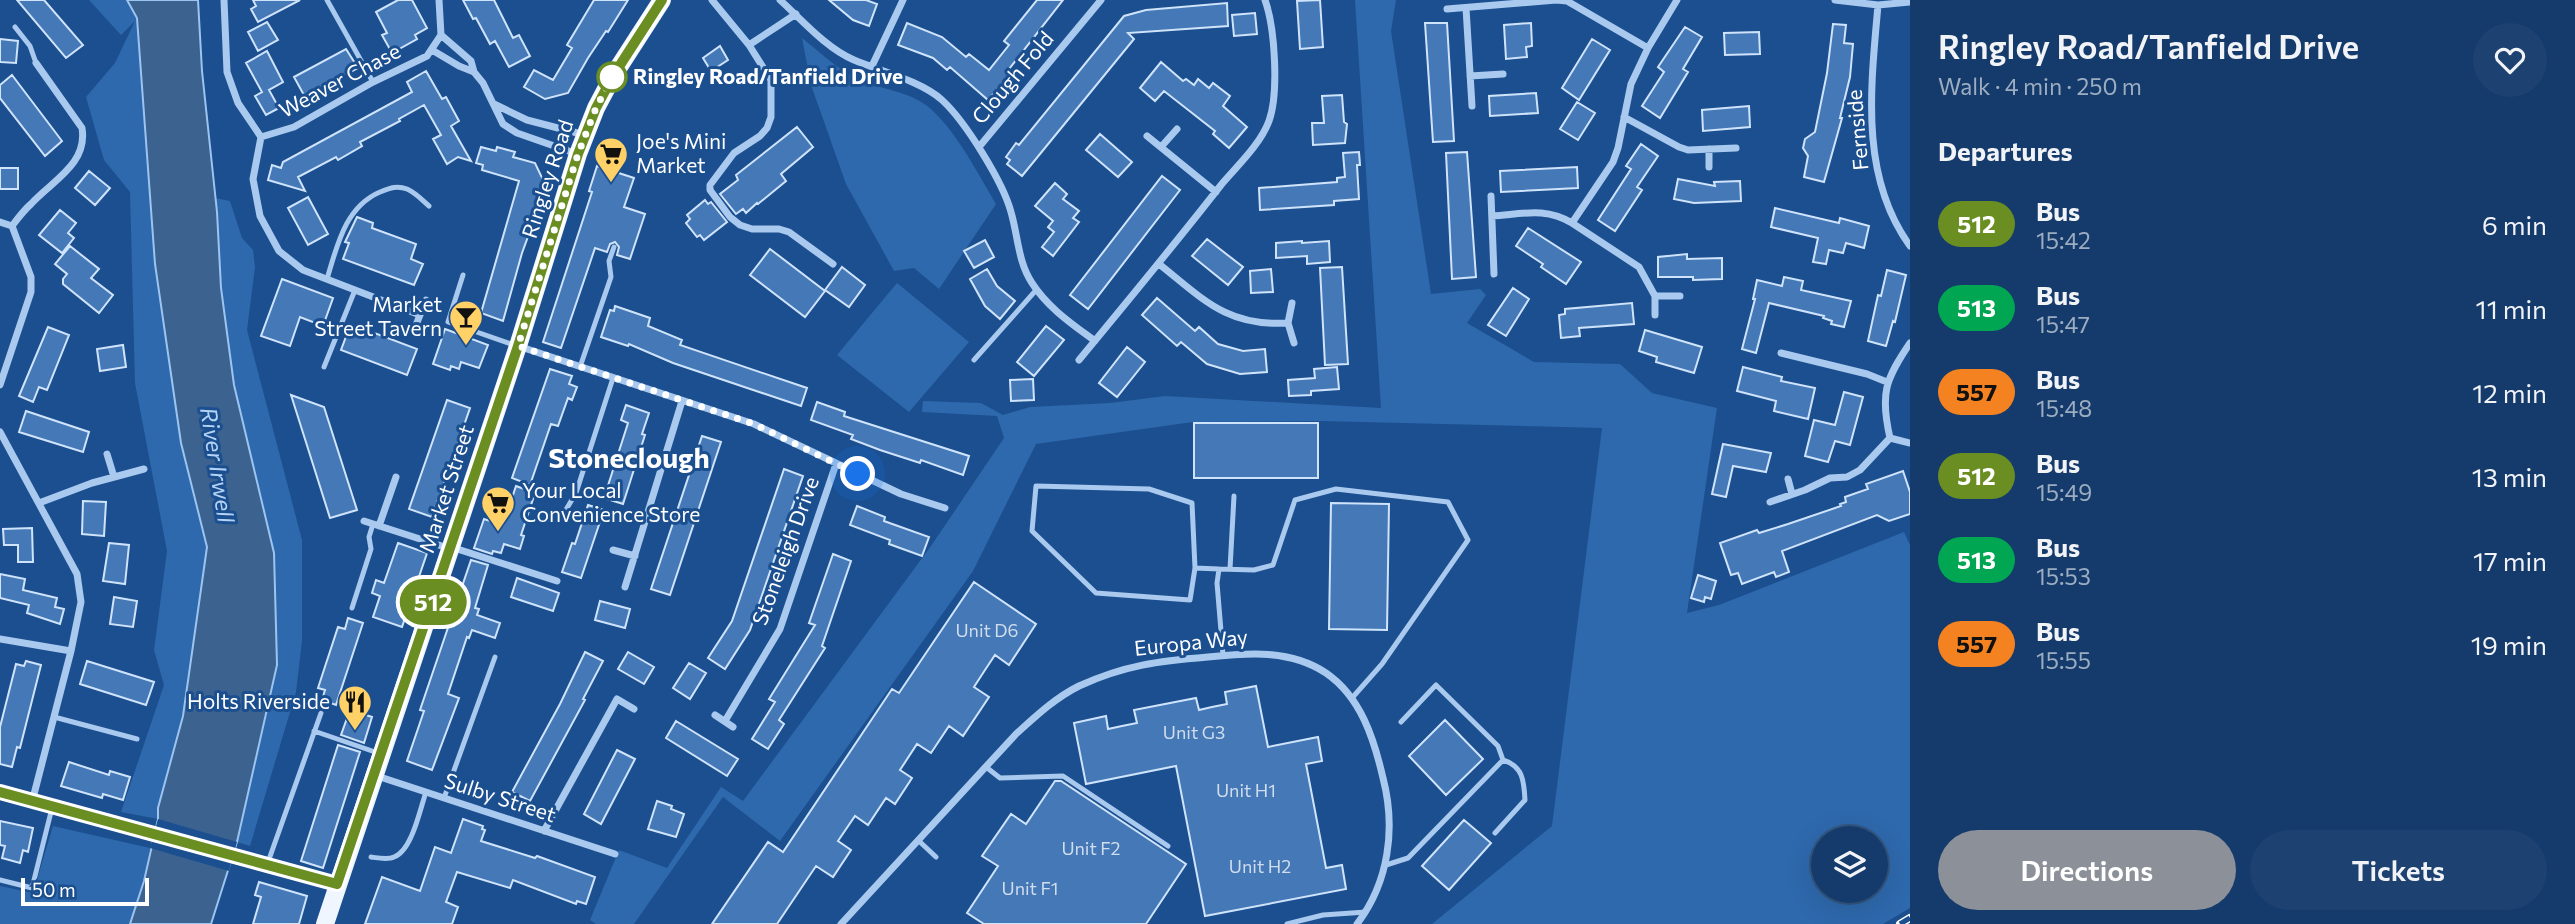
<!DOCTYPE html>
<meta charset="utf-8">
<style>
:root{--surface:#143b6b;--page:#1d4271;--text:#f1f3f6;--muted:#9dadc1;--line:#33557e;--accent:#8c9099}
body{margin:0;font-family:Commissioner,sans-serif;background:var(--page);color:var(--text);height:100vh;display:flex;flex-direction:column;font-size:26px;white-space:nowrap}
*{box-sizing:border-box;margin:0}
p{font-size:23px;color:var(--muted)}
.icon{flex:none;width:38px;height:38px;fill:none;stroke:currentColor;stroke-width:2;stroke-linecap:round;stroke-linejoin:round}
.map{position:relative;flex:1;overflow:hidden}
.side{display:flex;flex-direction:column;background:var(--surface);width:665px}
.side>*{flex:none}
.badge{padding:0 14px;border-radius:23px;font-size:24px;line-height:46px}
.controls{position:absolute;left:1811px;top:826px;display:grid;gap:14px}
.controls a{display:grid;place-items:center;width:77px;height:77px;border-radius:50%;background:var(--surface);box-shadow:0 7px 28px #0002,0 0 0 2px var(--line);font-size:35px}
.scale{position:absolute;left:21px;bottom:18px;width:128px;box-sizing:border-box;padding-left:7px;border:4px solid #fff;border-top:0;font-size:19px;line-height:24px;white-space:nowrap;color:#fff;-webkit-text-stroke:5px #1b4f8f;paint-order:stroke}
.you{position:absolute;width:35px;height:35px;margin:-18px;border:5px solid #fff;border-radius:50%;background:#1a73e8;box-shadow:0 0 0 10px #1a73e833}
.map>.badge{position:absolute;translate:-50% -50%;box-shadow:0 0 0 4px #fff}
h2{padding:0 28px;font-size:26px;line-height:63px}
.round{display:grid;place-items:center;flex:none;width:74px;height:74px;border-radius:37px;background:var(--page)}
.overview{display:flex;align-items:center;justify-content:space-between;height:119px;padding:0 28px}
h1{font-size:33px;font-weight:600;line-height:52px}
.action{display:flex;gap:14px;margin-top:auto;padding:14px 28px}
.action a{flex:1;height:80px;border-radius:42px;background:var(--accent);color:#fff;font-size:28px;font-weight:600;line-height:80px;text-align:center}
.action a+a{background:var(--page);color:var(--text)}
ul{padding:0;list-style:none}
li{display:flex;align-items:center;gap:21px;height:84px;padding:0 28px}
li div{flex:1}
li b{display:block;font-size:26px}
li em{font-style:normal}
li .badge{min-width:77px;font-weight:700;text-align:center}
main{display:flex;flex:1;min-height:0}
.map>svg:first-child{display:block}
.green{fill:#2e69ad;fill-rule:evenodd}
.water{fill:#3c6290;stroke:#9cc4f0;stroke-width:2}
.pier{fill:#1b4f8f}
.building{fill:#4478b7;stroke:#cfe3fa;stroke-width:2}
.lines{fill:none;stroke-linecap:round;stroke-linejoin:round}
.service{stroke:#a9c9ee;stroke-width:5}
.minor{stroke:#a9c9ee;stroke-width:7}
.primary{stroke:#f0f6ff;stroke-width:18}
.rail-casing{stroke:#fff;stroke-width:8}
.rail{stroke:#1b4f8f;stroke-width:5;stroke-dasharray:16;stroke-linecap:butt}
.line-casing{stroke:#fff;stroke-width:16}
.line{stroke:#6b8e23;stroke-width:10}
.walk{stroke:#fff;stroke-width:7;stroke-dasharray:0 12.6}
.stop-dot{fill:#fff;stroke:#6b8e23;stroke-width:3.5}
.labels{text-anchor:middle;stroke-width:6;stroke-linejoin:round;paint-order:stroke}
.number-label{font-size:18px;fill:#d0dded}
.stop-label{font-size:21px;font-weight:bold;fill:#fff;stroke:#1b4f8f;text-anchor:start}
.street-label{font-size:21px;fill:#fff;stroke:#1b4f8f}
.poi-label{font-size:21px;fill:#fff;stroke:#1b4f8f;text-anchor:start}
.water-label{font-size:23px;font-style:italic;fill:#b5d3f5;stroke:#1b4f8f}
.district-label{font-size:28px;font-weight:bold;fill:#fff;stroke:#1b4f8f}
</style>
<main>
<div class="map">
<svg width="1910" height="924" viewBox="0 0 1910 924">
<rect width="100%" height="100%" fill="#1b4f8f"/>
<path class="green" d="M89 0H127L137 18 155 264 181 443 207 547 183 716 158 808V819L121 812 164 685 154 650 167 551 135 383 130 192 104 160 86 97 115 63 135 21 121 35Z
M1355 0H1396L1391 31 1431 294 1480 289 1486 295 1467 323 1534 362 1620 364 1652 393 1717 408 1687 613 1719 605 1904 532 1910 545V908L1883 924H1432L1552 826 1602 428 1321 421 1193 422 1036 444 973 571 780 841 723 797 634 924H596L590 920 619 850 667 868 721 787 743 801 931 546 1004 438 997 416 922 412 923 401 981 403 1003 415 1030 407 1110 403 1165 396 1381 408ZM1824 838H1876V891H1824Z
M802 38C821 53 840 72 863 81 887 91 913 92 932 110 958 134 978 174 996 204L939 289 914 268 894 271 846 184 811 85Z
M215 198 230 201 242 238 253 250 255 267 247 330 302 540V641L296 692 250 846 237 842 277 665 274 553 234 385 221 288Z
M897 283 969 342 909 412 837 355Z
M53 826 150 848 144 881 130 924H0V886L33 893Z"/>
<path class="water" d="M127 0H198L202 71 217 212 221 288 234 385 274 553 277 665 237 842 211 924H130L144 881 158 819V808L183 716 207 547 181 443 155 264 137 18Z"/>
<path class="pier" d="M158 819 237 842 229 871 150 848Z"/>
<path class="building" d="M17 0H44L83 45 66 58Z
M253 0H300L258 22 251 9 256 6Z
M398 0H412L427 28 415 35 417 39 392 53 382 35 387 33 376 12Z
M463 0H494L513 38 519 35 530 56 509 67 495 41 490 44 476 18 473 19Z
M594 0H628L608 32 606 31 588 58 568 93 545 99 524 87 534 70 553 80 572 48 567 45Z
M829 0H866L877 4 869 26 853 20Z
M1037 0H1063L1006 73 1009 76 988 100 950 67 947 70 933 58 898 45 907 23 942 37 966 57 969 54 989 70 1009 45 1004 41Z
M1320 0 1323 47 1300 49 1297 1Z
M1227 3 1228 26 1128 33 1134 39 1022 176 1007 164 1010 160 1006 157 1016 143 1019 145 1124 16 1146 10Z
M1255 13 1257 34 1234 36 1232 15Z
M267 22 278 40 258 51 248 32Z
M1425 23H1447L1454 141 1433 142Z
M1531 23 1532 46 1526 47 1527 57 1506 59 1504 25Z
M1833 24 1846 25 1844 43 1853 44 1850 77 1840 118H1842L1824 182 1804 177 1808 156 1803 148 1805 139 1815 132 1827 73Z
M1685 27 1702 37 1683 69 1688 72 1660 118 1642 106 1664 72 1658 67Z
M1759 32 1760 54 1725 55 1724 33Z
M0 39 18 41 16 63 0 62Z
M1592 39 1610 50 1579 100 1562 88Z
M720 46 728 60 711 71 703 58Z
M346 49 358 68 305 97 294 77Z
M267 51 283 82 269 90 279 108 266 115 255 96 262 92 246 63Z
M1161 62 1183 81 1186 79 1194 85 1198 79 1209 88 1213 83 1230 96 1223 106 1247 127 1229 148 1213 134 1215 131 1164 91 1155 101 1140 88Z
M426 71 442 99 446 97 459 121 451 126 471 161 458 157 447 164 433 139 441 135 424 105 399 119 400 121 360 142 362 146 338 160 336 157 298 177 305 191 268 180 272 165 281 168 283 162 412 92 407 82Z
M12 75 62 141 45 156 0 98V85Z
M1536 93 1538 113 1490 116 1489 96Z
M1342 95 1344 122 1347 124 1345 143 1313 145 1312 123H1324L1322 96Z
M1577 102 1595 113 1578 140 1560 129Z
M1749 106 1750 127 1703 131 1702 110Z
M797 127 813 147 781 174 786 181 758 204 757 203 746 213 743 209 736 214 720 194 738 180 736 175Z
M1100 134 1132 162 1118 177 1086 150Z
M1641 144 1658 156 1637 187 1642 190 1615 231 1598 220 1631 169 1626 166Z
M481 147 496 151 497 147 515 152 513 157 535 163 545 184 532 235 529 234 522 253 503 321 481 313 519 181 482 170 483 165 476 163Z
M1359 152 1360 165H1357L1359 199 1334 201V205L1260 210 1259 188 1337 182V178L1345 177 1343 153Z
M1467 152 1476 277 1452 279 1446 153Z
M597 166 634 178 624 207 645 214 630 259 617 255 619 247 615 242 610 244 607 252 595 248 561 348 543 342 592 192 589 191Z
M1577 167 1578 188 1501 192 1500 171Z
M0 168H18V189H0Z
M89 171 110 188 95 205 75 188Z
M1162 176 1180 190 1088 309 1070 295Z
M1678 179 1715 186 1714 182 1740 181 1741 201 1694 203 1674 199Z
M1055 183 1067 194 1063 199 1079 211 1073 218 1079 222 1053 256 1042 247 1054 232 1048 227 1053 221 1035 206Z
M308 197 328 234 308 245 288 208Z
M705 200 708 204 711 202 727 222 704 240 700 235 697 237 686 223 690 219 687 215Z
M1775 208 1839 223 1840 218 1869 226 1864 248 1846 243 1843 253 1829 250 1826 264 1813 262 1818 238 1771 227Z
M60 210 76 223 68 233 74 238 62 253 39 235Z
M357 217 373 223 372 228 416 244 411 259 423 264 414 285 343 259 349 243 345 242Z
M1528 228 1581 262 1566 284 1541 267 1543 264 1516 246Z
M1207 239 1243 267 1228 285 1192 256Z
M985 240 994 257 974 268 964 251Z
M1302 241V243L1329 241 1330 262 1307 264V256L1276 258V243Z
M70 246 99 269 91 278 113 295 99 313 63 284V279L67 274 55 264Z
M770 249 825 291 805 317 750 275Z
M1687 254V259L1722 258V279L1693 280V277H1658V257Z
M842 267 865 285 849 307 825 290Z
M1342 267 1348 364 1325 365 1320 268Z
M987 269 997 286 1015 301 1000 319 985 306 970 279Z
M1271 269 1273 292 1251 293 1250 271Z
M1887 270 1906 275 1895 322 1893 321 1886 346 1868 341 1878 295 1881 296Z
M1784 277 1803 281 1801 290 1851 301 1844 327 1831 324 1832 321 1823 318 1824 316 1769 303 1756 353 1742 349 1755 299H1753L1757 280 1782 286Z
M282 279 333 298 323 326 300 317 290 346 261 336Z
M1513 288 1529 299 1506 336 1488 325Z
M1157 298 1195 331 1199 327 1218 344 1243 351 1265 349 1267 372 1240 374 1207 364 1181 342 1177 346 1142 315Z
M1632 303 1634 324 1579 328 1580 336 1561 338 1559 315 1565 314V309Z
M615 306 650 318 648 326 682 340 680 345 807 388 801 406 673 363 629 344 628 346 601 337 610 310 614 311Z
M350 326H356L417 349 407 375 341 350Z
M1046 326 1064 340 1034 376 1017 362Z
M48 327 69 335 47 390 39 387 33 402 19 396Z
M445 329 488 345 479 368 461 362 459 369 451 366 450 370 433 364Z
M1645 330 1702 347 1694 373 1656 362 1657 357 1639 351Z
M123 345 126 367 100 371 97 349Z
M1127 347 1145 362 1117 397 1099 383Z
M1337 367 1339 389 1311 391V395L1289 396 1288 380 1315 378 1314 369Z
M1743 367 1782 377 1781 381 1815 388 1808 419 1774 411 1776 401 1737 391Z
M550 369 572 376 569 384 577 387 572 400 568 398 558 426 551 424 530 485 512 478Z
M1033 379 1034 400 1011 401 1010 380Z
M1844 392 1863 397 1850 445 1835 441 1828 462 1805 456 1814 420 1835 425Z
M291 395 324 407 357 510 330 518Z
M447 400 470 408 432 517 409 509Z
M817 402 845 412 844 416 969 456 963 475 921 460 920 463 880 450 851 439 853 435 811 420Z
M626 405 649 413 642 434 645 435 623 504 604 498 628 423 621 420Z
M26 411 89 432 83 452 19 432Z
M1194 423H1318V478H1194Z
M702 436 721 442 670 595 651 589Z
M1723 444 1771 453 1766 472 1733 466 1726 497 1712 494Z
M784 469 803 476 750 630 725 669 708 658 732 621Z
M1903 471 1910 492V514L1889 521 1877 515 1782 551 1789 572 1776 577 1774 572 1742 584 1738 573 1731 575 1720 543 1757 530 1759 533 1788 524 1841 506 1840 504 1846 502 1845 497 1868 489 1866 484Z
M516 486 535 493 521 535 524 536 520 549 504 544 501 553 493 551 492 554 474 548 484 519 503 525Z
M83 501 106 502 104 536 82 534Z
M1331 503 1389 504 1387 630 1329 629Z
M588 505 604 510 581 578 562 572 572 543 575 544Z
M857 506 885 517 884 521 929 537 922 556 889 544 890 540 850 525Z
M32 528 33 562H18V545H4L3 529Z
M109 543 129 545 125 584 103 581Z
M398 543 427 553 402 627 373 617 380 596 372 593 376 580 384 583Z
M833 554 851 561 822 646 825 648 779 720 784 724 768 749 752 739 775 702 769 699 815 625 809 623Z
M471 560 488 565 475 608 479 609 477 615 500 623 495 638 472 630 469 638 467 637 448 694 459 698 432 770 407 761 424 711 420 710Z
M0 574 25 579 23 590 57 598 55 607 64 609 60 624 27 613 29 605 0 598Z
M1698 575 1716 581 1711 599 1705 597 1704 602 1691 598Z
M517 578 559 593 553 611 511 597Z
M974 582 1036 624 1009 665 995 655 985 670 974 687 989 697 963 736 949 726 931 753 917 744 900 770 912 778 895 804 886 798 868 825 855 816 838 841 851 850 833 877 816 866 777 924H712L768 842 783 852 892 689 899 693Z
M114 597 137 601 133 627 110 624Z
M600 601 630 609 625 628 595 620Z
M348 618 363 623 336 705 322 700 325 690 318 688 338 627 345 629Z
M585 652 603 661 583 699 585 700 530 801 512 792 560 704Z
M628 652 654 667 644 684 618 669Z
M26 661 41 665 20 748 17 747 12 767 0 764V727L16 664 24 666Z
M87 661 154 682 146 705 80 684Z
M689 663 706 673 690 699 673 688Z
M1256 686 1268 747 1318 737 1322 761 1306 764 1326 868 1342 865 1346 889 1205 916 1176 766 1086 784 1074 723 1106 716 1108 729 1122 726 1137 723 1134 710 1196 698 1199 710 1212 707 1227 704 1225 692Z
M350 710 372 717 364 743 341 735Z
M1445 720 1483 759 1446 795 1409 756Z
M676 721 738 759 727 776 666 738Z
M338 745 360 752 323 868 301 861Z
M617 750 635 759 601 824 584 814Z
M69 762 109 775 110 771 130 777 123 800 103 794 102 798 61 786Z
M1055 781H1061L1186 864 1146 924H984L967 913 998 866 982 856 1011 814 1026 824Z
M657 801 672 806 671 809 684 814 676 837 648 829Z
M463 819 483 826 482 829 485 830 481 841 535 858 537 856 595 877 586 904 577 901 576 904 513 880 510 888 457 872 446 902 458 907 452 924H365L382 877 420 891 435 847 451 853Z
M1464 820 1491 843 1449 890 1422 866Z
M0 821 33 828 28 852 23 850 20 863 2 858 5 846 0 845Z
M259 882 307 896 299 924H253L261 897 255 895Z"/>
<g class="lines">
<path class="service" d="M327 0 373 82
M15 27 30 46 36 63
M463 275 448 322 514 345
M327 279C337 246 345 207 380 192 390 188 397 185 407 189 416 193 422 200 429 206
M974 360 1037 289
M324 367 355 290
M580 367 611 277 609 261 614 247
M561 518 576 493 613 378
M1195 568 1190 600 1096 593 1032 531 1036 486 1149 489 1192 503 1195 568 1219 569
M1230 569 1234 496
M352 608 371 549 369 537 373 524
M1223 655 1217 583 1219 569 1254 570 1273 565 1295 500 1336 489 1448 502 1468 540 1382 664 1352 698
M54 717 137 739
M1401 722 1436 685 1498 746 1503 760
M314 731 378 753
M986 767 1000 778 1063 776 1168 846
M444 798 495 657
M919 841 936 857
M371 857C378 858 388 860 394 857 412 851 420 809 426 792
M267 865 321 713
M1386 865 1408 858 1503 760C1523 766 1524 781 1525 800L1495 833
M0 880 32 888 52 808
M1287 924 1323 915 1366 912"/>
<path class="minor" d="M224 0 227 72 238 103 261 137 294 127 373 82 427 56 441 35 439 0
M712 0 749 45 771 80V117L767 128 760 136 734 153 710 185V190L730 217 740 225 752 229H779L789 232 833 264
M780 0C802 20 826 48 854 60 880 71 921 81 942 100 965 121 1003 182 1011 212 1018 236 1018 262 1032 283 1048 308 1072 324 1095 341
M1835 0 1878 5 1910 2
M1878 5C1871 86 1859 176 1910 246
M1466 8 1472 106
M1447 9 1556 0 1567 1 1648 48
M441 35 471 61 474 72 483 83 503 124 517 133 577 154
M749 45 796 14
M432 50 459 66 474 72
M872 66 903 0
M1470 76 1503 74
M494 104 527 120 585 135
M1624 117 1679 147 1688 150 1736 148
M1147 136 1216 192
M261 137 253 179 260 216 279 251 303 270 420 315
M979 147 1101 0
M1161 147 1177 129
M1709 149V167
M1491 196 1494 274
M1492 216C1523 214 1545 207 1572 223L1613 162 1618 148 1631 84 1648 48 1677 0
M0 222 12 226
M1572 223 1639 267 1655 296H1680
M1159 264C1203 299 1227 327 1288 323
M1655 296V315
M1292 303 1288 323 1294 343
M414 330 426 300
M518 346 754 424 901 494 945 508
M1781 353 1867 374 1887 382
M1079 360C1127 302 1175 244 1221 185 1237 166 1260 145 1269 121 1279 93 1275 28 1265 0
M0 385 31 292V277L12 226C18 218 24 210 31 204 52 181 88 164 82 128L36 63
M0 432 77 574 81 602 71 651 32 802
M1890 438 1910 443
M107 454 114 477
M1788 479 1792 494
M1770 502 1805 490 1830 478 1847 477 1860 470 1890 438C1880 394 1885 380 1910 343
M39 503 92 483 144 469
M364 521 451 549
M379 526 396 477
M451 547 557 581
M613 550 635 556
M625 587 682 401
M0 639 71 651
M715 715 733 727
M725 721 780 629 836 464
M377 776 615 854
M0 792 337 884
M544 831 617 699 634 709
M841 924 1016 734C1036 716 1055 698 1079 686 1125 665 1159 661 1208 657 1248 653 1290 649 1326 673 1361 697 1374 739 1383 778 1396 828 1389 882 1357 924"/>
<path class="primary" d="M325 924 518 346 578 154 596 108 613 76 662 0"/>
<g class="rail-casing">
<path id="rail" d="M1900 924 1910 918"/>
</g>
<use href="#rail" class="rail"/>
</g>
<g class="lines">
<g class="line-casing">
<path id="line" d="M0 792 337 884 518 346 578 154 596 108 613 76 662 0"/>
</g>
<use href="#line" class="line"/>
<path class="walk" d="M612 77 596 108 578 154 518 346 754 424 858 474"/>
</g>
<defs>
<g id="supermarket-pin" transform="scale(1.75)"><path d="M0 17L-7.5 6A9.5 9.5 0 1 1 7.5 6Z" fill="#ffd166" stroke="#1b4f8f"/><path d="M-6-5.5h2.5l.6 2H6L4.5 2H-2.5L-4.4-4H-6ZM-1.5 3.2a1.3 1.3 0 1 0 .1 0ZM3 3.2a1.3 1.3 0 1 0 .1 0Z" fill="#111"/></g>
<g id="bar-pin" transform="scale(1.75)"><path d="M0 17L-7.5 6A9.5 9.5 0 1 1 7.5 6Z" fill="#ffd166" stroke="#1b4f8f"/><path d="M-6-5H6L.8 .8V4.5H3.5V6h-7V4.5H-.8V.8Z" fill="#111"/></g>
<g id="restaurant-pin" transform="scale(1.75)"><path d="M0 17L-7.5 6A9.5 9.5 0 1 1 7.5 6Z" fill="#ffd166" stroke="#1b4f8f"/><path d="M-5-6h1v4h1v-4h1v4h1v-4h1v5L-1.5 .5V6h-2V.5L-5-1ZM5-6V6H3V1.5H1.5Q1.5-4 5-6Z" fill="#111"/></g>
</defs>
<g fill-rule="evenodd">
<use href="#supermarket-pin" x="611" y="154"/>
<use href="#bar-pin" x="466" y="317"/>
<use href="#supermarket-pin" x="498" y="503"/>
<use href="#restaurant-pin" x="355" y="702"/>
</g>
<circle class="stop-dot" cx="612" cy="77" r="14"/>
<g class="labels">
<g class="number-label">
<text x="987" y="637">Unit D6</text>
<text x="1194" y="739">Unit G3</text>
<text x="1246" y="797">Unit H1</text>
<text x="1091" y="855">Unit F2</text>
<text x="1260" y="873">Unit H2</text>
<text x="1030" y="895">Unit F1</text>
</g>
<g class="stop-label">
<text x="633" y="84">Ringley Road/Tanfield Drive</text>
</g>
<g class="street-label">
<text transform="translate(1013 78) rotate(-50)" y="7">Clough Fold</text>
<text transform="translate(340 81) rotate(-28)" y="7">Weaver Chase</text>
<text transform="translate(1858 130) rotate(-95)" y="7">Fernside</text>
<text transform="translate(548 179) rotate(-72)" y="7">Ringley Road</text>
<text transform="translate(447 489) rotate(-72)" y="7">Market Street</text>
<text transform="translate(786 551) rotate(-70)" y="7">Stoneleigh Drive</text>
<text transform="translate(1191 643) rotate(-6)" y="7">Europa Way</text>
<text transform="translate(500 798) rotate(18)" y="7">Sulby Street</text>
</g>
<g class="poi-label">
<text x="636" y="149">Joe's Mini<tspan x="636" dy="24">Market</tspan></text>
<text x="442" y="312" text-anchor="end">Market<tspan x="442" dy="24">Street Tavern</tspan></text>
<text x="522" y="498">Your Local<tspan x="522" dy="24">Convenience Store</tspan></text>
<text x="330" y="709" text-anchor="end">Holts Riverside</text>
</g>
<g class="water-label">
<text transform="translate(217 465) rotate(81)" y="8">River Irwell</text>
</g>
<g class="district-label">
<text x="629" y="468">Stoneclough</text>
</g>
</g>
</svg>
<div class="controls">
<a><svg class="icon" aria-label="layers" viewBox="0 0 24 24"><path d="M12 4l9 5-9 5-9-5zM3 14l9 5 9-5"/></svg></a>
</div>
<div class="scale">50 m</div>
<div class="you" style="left:858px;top:474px"></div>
<b class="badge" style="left:433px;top:602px;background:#6b8e23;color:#fff">512</b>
</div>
<section class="side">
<div class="overview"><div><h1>Ringley Road/Tanfield Drive</h1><p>Walk · 4 min · 250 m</p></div><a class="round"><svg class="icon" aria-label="heart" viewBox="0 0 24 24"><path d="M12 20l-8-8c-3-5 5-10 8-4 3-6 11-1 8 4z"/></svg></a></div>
<h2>Departures</h2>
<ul>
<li><span class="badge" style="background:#6b8e23;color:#fff">512</span><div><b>Bus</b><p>15:42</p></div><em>6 min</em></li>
<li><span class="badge" style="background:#00a651;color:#fff">513</span><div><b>Bus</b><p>15:47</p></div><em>11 min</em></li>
<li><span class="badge" style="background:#f58220;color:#111">557</span><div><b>Bus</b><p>15:48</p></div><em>12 min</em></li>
<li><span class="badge" style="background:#6b8e23;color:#fff">512</span><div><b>Bus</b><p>15:49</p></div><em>13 min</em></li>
<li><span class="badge" style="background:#00a651;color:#fff">513</span><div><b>Bus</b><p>15:53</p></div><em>17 min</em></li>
<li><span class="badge" style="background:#f58220;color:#111">557</span><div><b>Bus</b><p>15:55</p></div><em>19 min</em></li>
</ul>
<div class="action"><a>Directions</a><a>Tickets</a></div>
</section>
</main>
